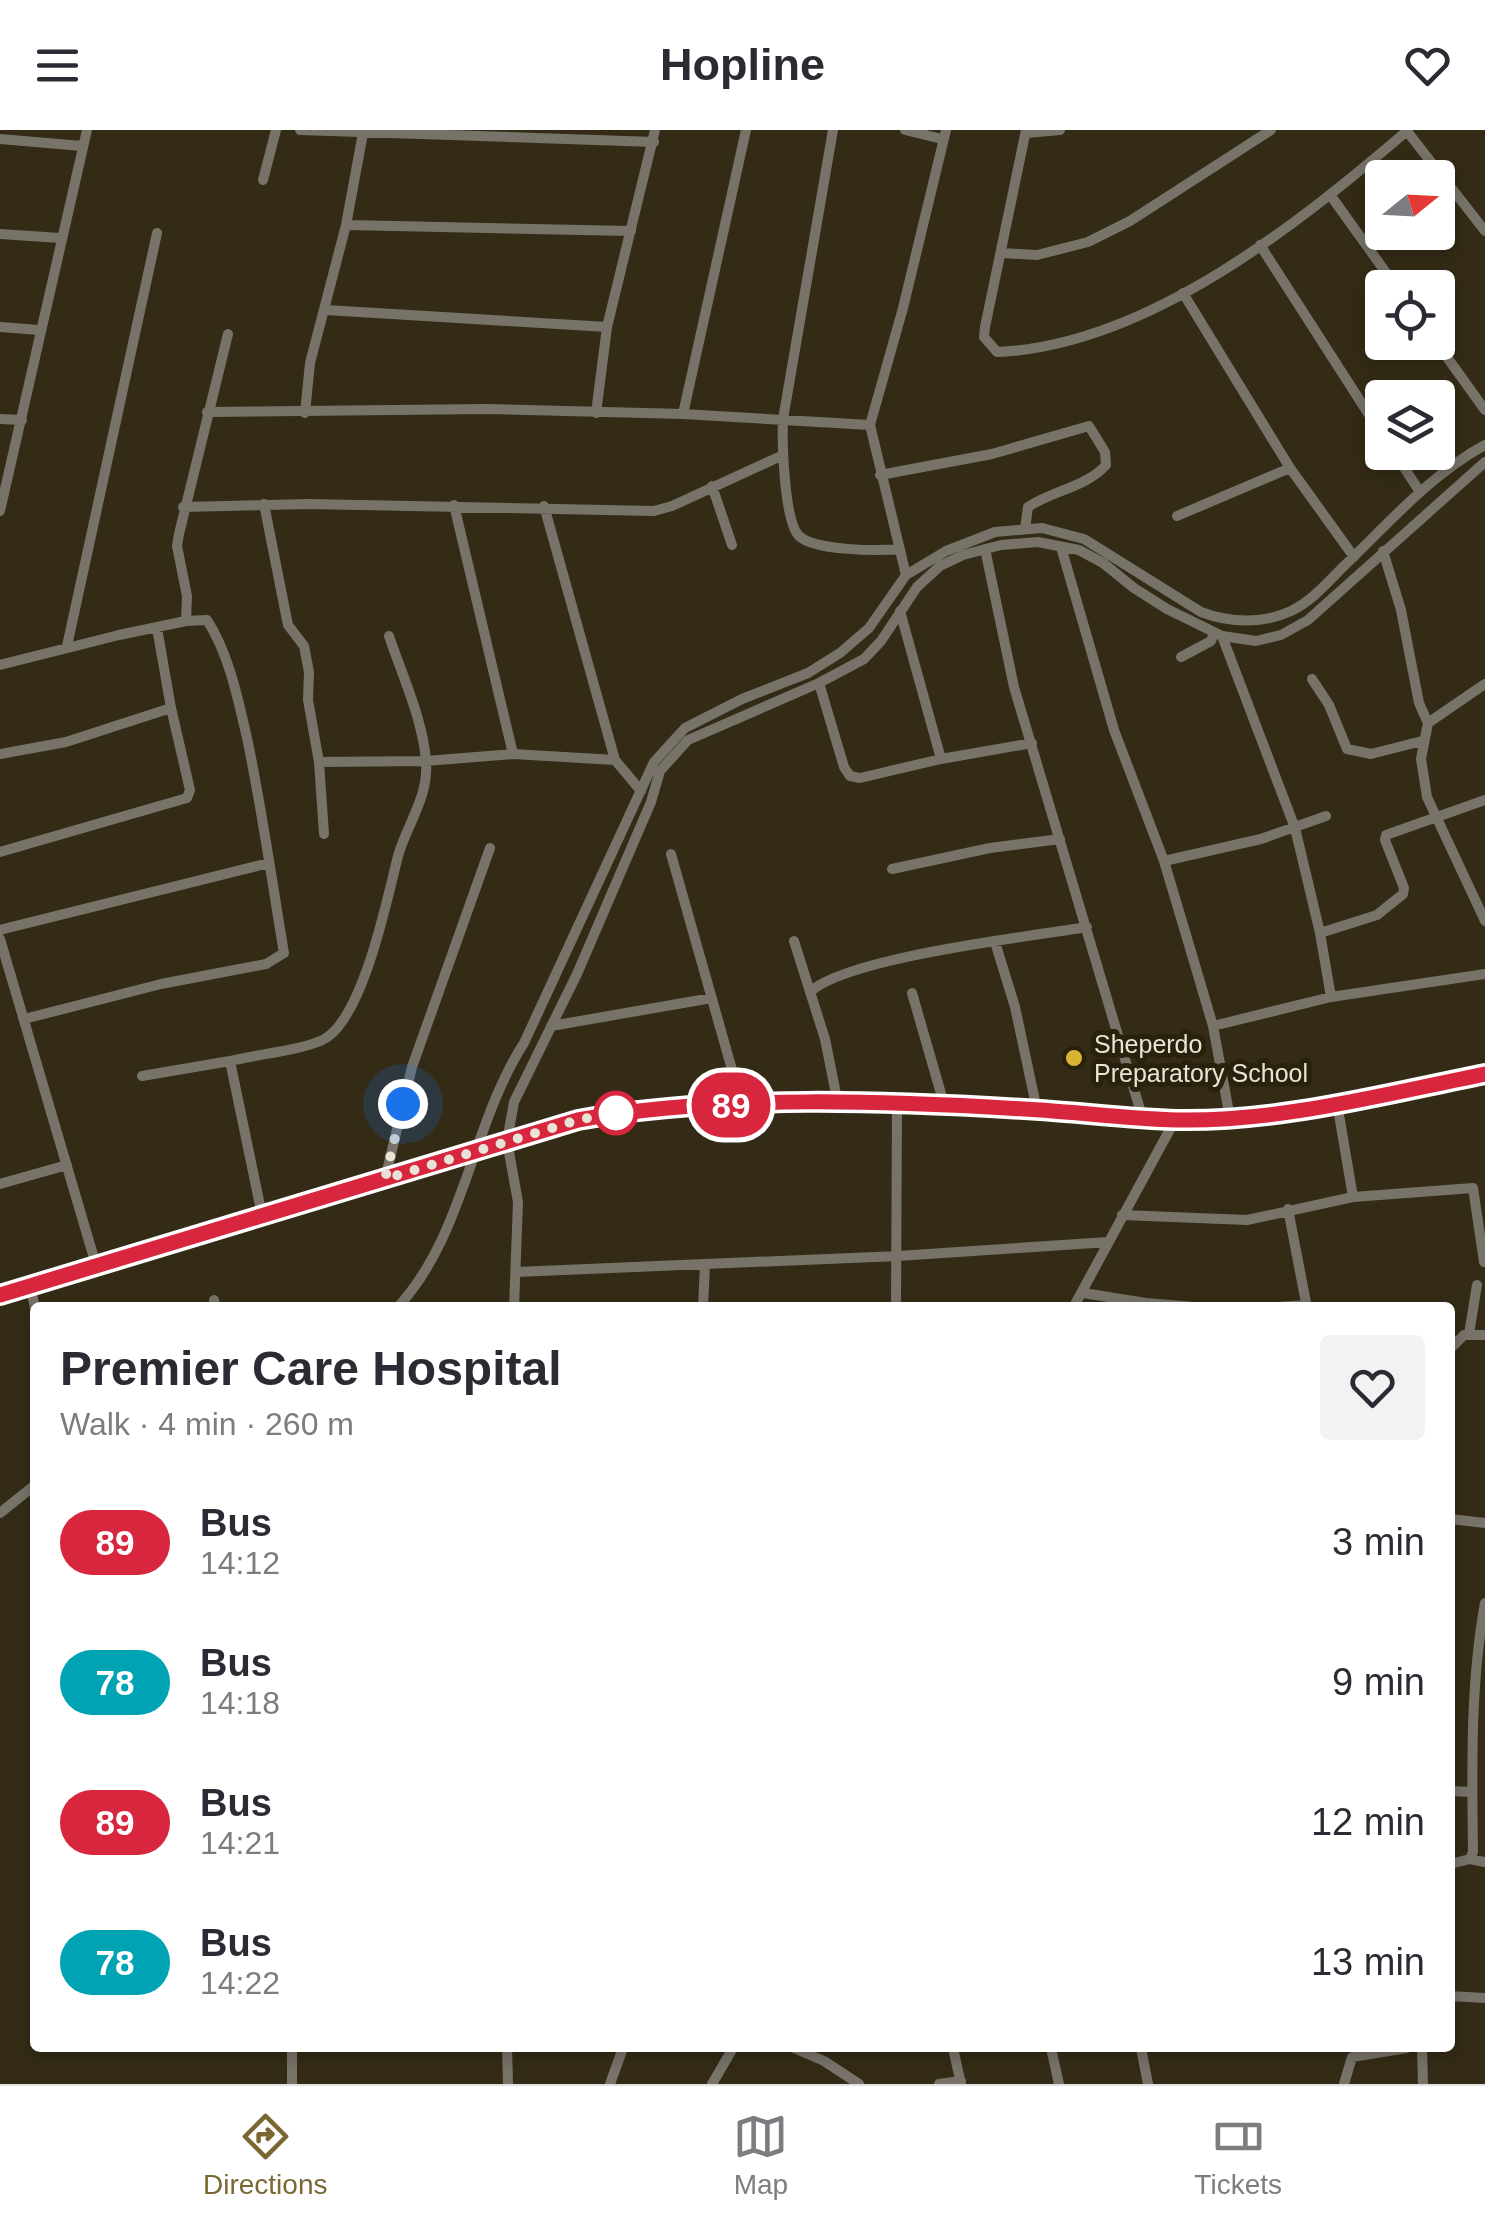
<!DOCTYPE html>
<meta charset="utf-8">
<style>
:root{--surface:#fff;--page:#f2f2f3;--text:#2b2b33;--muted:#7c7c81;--line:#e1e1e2;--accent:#7a6833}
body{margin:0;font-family:Helvetica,sans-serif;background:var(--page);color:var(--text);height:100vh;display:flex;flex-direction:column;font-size:38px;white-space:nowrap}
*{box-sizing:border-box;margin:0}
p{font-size:32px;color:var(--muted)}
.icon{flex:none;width:55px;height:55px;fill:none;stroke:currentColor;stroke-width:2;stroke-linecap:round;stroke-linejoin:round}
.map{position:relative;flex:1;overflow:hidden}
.panel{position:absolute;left:30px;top:1172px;width:1425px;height:750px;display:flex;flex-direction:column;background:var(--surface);border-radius:10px;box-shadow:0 5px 15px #0003}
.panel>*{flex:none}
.badge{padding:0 20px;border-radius:32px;font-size:35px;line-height:65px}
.needle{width:65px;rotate:72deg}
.buttons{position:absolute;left:1365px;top:30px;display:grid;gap:20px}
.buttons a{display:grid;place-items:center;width:90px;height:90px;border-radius:10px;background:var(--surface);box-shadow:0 5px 15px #0003;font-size:50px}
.you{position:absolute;width:50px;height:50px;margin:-25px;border:8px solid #fff;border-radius:50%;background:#1a73e8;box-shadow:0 0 0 15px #1a73e833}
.map>.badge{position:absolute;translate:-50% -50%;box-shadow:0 0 0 5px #fff}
.round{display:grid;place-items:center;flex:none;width:105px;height:105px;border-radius:10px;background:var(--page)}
.head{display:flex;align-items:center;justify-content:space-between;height:170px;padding:0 30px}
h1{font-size:48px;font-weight:800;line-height:75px}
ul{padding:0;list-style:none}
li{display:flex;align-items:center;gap:30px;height:140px;padding:0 30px}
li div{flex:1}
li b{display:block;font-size:38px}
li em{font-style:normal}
li .badge{min-width:110px;font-weight:700;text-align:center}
header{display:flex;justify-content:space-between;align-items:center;height:130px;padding:0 30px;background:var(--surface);font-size:45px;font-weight:800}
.dock{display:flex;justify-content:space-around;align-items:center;height:140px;border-top:2px solid var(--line);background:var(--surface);font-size:28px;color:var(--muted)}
.dock a{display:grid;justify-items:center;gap:5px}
.dock .active{color:var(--accent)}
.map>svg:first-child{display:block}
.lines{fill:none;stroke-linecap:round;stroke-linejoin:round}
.street{stroke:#777369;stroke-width:10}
.secondary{stroke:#a29c8b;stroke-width:14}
.line-casing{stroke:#fff;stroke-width:22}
.line{stroke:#d7263d;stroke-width:15}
.walk{stroke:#e8e3d6;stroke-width:10;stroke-dasharray:0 18}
.poi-dot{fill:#dab333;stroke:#29210b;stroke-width:4}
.stop-dot{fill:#fff;stroke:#d7263d;stroke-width:5}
.labels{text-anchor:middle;stroke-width:10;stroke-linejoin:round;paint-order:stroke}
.poi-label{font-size:25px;fill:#e8e3d6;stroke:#29210b;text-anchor:start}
</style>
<header><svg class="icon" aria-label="menu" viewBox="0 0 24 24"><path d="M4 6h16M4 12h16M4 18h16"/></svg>Hopline<svg class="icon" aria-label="heart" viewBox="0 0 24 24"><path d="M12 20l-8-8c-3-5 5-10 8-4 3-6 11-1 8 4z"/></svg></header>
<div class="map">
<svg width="1485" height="1954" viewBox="0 0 1485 1954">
<rect width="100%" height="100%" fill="#332b15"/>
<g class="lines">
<path class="street" d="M300 0 654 12
M833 0 783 289C782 310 784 391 799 406 815 421 879 421 900 419
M905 0 942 9
M1026 0 985 197 984 207 997 222C1146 216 1297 95 1407 1
M1406 0 1485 101
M1026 3 1060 0
M0 9 82 16
M263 50 276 0
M1331 66 1397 158
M346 95 631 101
M0 104 60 108
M1260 115 1382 305
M1001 123 1037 125 1088 112 1130 91 1271 0
M1183 163 1290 338 1354 427
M326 180 607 197
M0 197 39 200
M1436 212 1485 280
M207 282 486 279 683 284 870 295
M305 283 310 233 346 95 363 3
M596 283 607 197 655 0
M683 284 746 0
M0 289 22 290
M1394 322 1420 362
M880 345 992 324 1089 296 1105 322 1106 335C1085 358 1053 360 1028 377L1025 399
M712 356 732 415
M264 374 288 495 304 516 309 542 308 570 319 632 324 704
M454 375 513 624
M544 376 615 630 641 661
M183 377 310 374 654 381 672 376 781 326
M0 381 87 0
M1177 386 1290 338
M1061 417 1114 600 1164 731 1192 825 1213 896 1230 988
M985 419 1014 557 1142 986
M1383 421 1401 480 1419 573 1428 593 1421 629 1427 667 1485 791
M906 445 870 295 903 178 946 0
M900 481 941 629
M186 491 187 466 177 416 179 404 228 204
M1222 506 1295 698 1320 803 1331 867
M67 516 157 103
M1181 527 1211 511 1214 503
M0 535 119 505 186 491 207 490C229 524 238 569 247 608 262 679 272 752 284 823L266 834 161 854 24 889
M1312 549 1329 575 1347 619 1371 624 1422 611
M819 553 844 637 850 646 860 648 941 629 1032 613
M1428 593 1485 554
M0 624 66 612 171 578
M319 632 426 631 513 624 615 630
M0 722 187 668 190 660 171 578 157 498
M671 724 742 975
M1164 731 1261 709 1326 686
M892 739 990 718 1060 709
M0 800 269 733
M1320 803 1377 785 1403 764 1404 758 1385 710 1386 705 1485 670
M0 809 96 1135
M794 811 825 909 838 974
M995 812 1015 877 1037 980
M811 861C851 827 1027 807 1087 797
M912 863 944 974
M551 896 712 868
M1213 896 1331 867 1485 844
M142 946 230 931
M1337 973 1353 1067
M385 1049 412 937 490 718
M0 1054 67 1035
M1288 1079 1307 1178
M262 1085 230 931C253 925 310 919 326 908 364 884 387 769 398 726 407 694 429 667 426 631 423 590 402 545 389 506
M1122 1085 1247 1090 1353 1067 1473 1058 1484 1132
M516 1142 898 1126 1108 1112
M30 1155 35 1178
M1083 1163 1146 1173 1207 1178
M214 1170 216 1178
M397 1178C465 1105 471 995 524 913L654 632 685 598 742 569 808 543 840 523 869 498 906 445 946 421 995 402 1042 398 1084 409 1201 482C1230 493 1263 494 1291 481 1312 471 1328 452 1344 436 1388 394 1431 344 1485 315
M514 1178 518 1072 507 1011 514 972 577 844 651 672 660 641 688 610 819 553 864 529 881 511 917 457 940 436 963 425 1001 415 1038 412 1079 420 1103 433 1134 458 1167 479 1222 506 1256 511 1281 505 1308 490 1485 332
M703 1178 705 1134
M896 1178 897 974
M1073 1178 1175 990
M1264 1178 1307 1175
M1469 1204 1477 1155
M1450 1219 1464 1205H1485
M0 1383 35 1355
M1450 1389 1485 1393
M1450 1661 1472 1662
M1470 1729 1485 1732
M1450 1734 1470 1729 1473 1722C1472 1639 1470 1555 1485 1473
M1450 1866 1485 1868
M507 1918 508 1954
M794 1918 824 1931 859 1954
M953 1918 961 1954
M1051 1918 1059 1954
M1141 1918 1148 1954
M1422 1918 1423 1954
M292 1954V1918
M610 1954 623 1918
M712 1954 733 1918
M939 1954 961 1951
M1344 1954 1352 1927 1407 1918"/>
<path class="secondary" d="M0 1165 577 990 661 978 838 974H944L1175 990 1230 988 1337 973 1485 944"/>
</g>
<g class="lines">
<g class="line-casing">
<path id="line" d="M0 1165 578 990C722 964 894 971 1040 980 1086 983 1132 989 1177 990 1280 992 1385 964 1485 944"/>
</g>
<use href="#line" class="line"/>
<path class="walk" d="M403 974 385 1049 578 990 619 982 616 983"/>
</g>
<circle class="poi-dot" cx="1074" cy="928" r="10"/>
<circle class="stop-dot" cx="616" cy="983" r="20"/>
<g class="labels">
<g class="poi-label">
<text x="1094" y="923">Sheperdo<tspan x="1094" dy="29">Preparatory School</tspan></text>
</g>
</g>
</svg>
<div class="buttons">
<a><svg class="needle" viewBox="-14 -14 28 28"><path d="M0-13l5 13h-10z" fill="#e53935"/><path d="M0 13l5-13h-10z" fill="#7c7c81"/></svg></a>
<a><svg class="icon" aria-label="locate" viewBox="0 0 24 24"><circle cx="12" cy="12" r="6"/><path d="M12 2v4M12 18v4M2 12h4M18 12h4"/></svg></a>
<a><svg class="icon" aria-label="layers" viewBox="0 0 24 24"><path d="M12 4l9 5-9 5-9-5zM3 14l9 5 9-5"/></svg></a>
</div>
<div class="you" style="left:403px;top:974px"></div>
<b class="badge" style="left:731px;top:975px;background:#d7263d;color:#fff">89</b>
<section class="panel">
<div class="head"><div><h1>Premier Care Hospital</h1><p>Walk · 4 min · 260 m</p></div><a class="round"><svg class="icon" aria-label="heart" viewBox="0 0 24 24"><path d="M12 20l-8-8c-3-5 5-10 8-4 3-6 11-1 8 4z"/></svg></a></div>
<ul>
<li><span class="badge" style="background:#d7263d;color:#fff">89</span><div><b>Bus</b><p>14:12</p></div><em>3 min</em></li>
<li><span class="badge" style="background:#00a3b4;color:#fff">78</span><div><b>Bus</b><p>14:18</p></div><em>9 min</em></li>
<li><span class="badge" style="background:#d7263d;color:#fff">89</span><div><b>Bus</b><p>14:21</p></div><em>12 min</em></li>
<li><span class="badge" style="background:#00a3b4;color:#fff">78</span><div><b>Bus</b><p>14:22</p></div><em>13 min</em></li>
</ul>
</section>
</div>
<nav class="dock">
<a class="active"><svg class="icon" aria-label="directions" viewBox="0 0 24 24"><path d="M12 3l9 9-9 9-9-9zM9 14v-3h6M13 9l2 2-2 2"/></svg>Directions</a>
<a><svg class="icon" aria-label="map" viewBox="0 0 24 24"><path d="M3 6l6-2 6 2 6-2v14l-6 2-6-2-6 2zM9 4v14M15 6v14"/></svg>Map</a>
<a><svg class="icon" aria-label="tickets" viewBox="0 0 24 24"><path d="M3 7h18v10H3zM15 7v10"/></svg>Tickets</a>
</nav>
